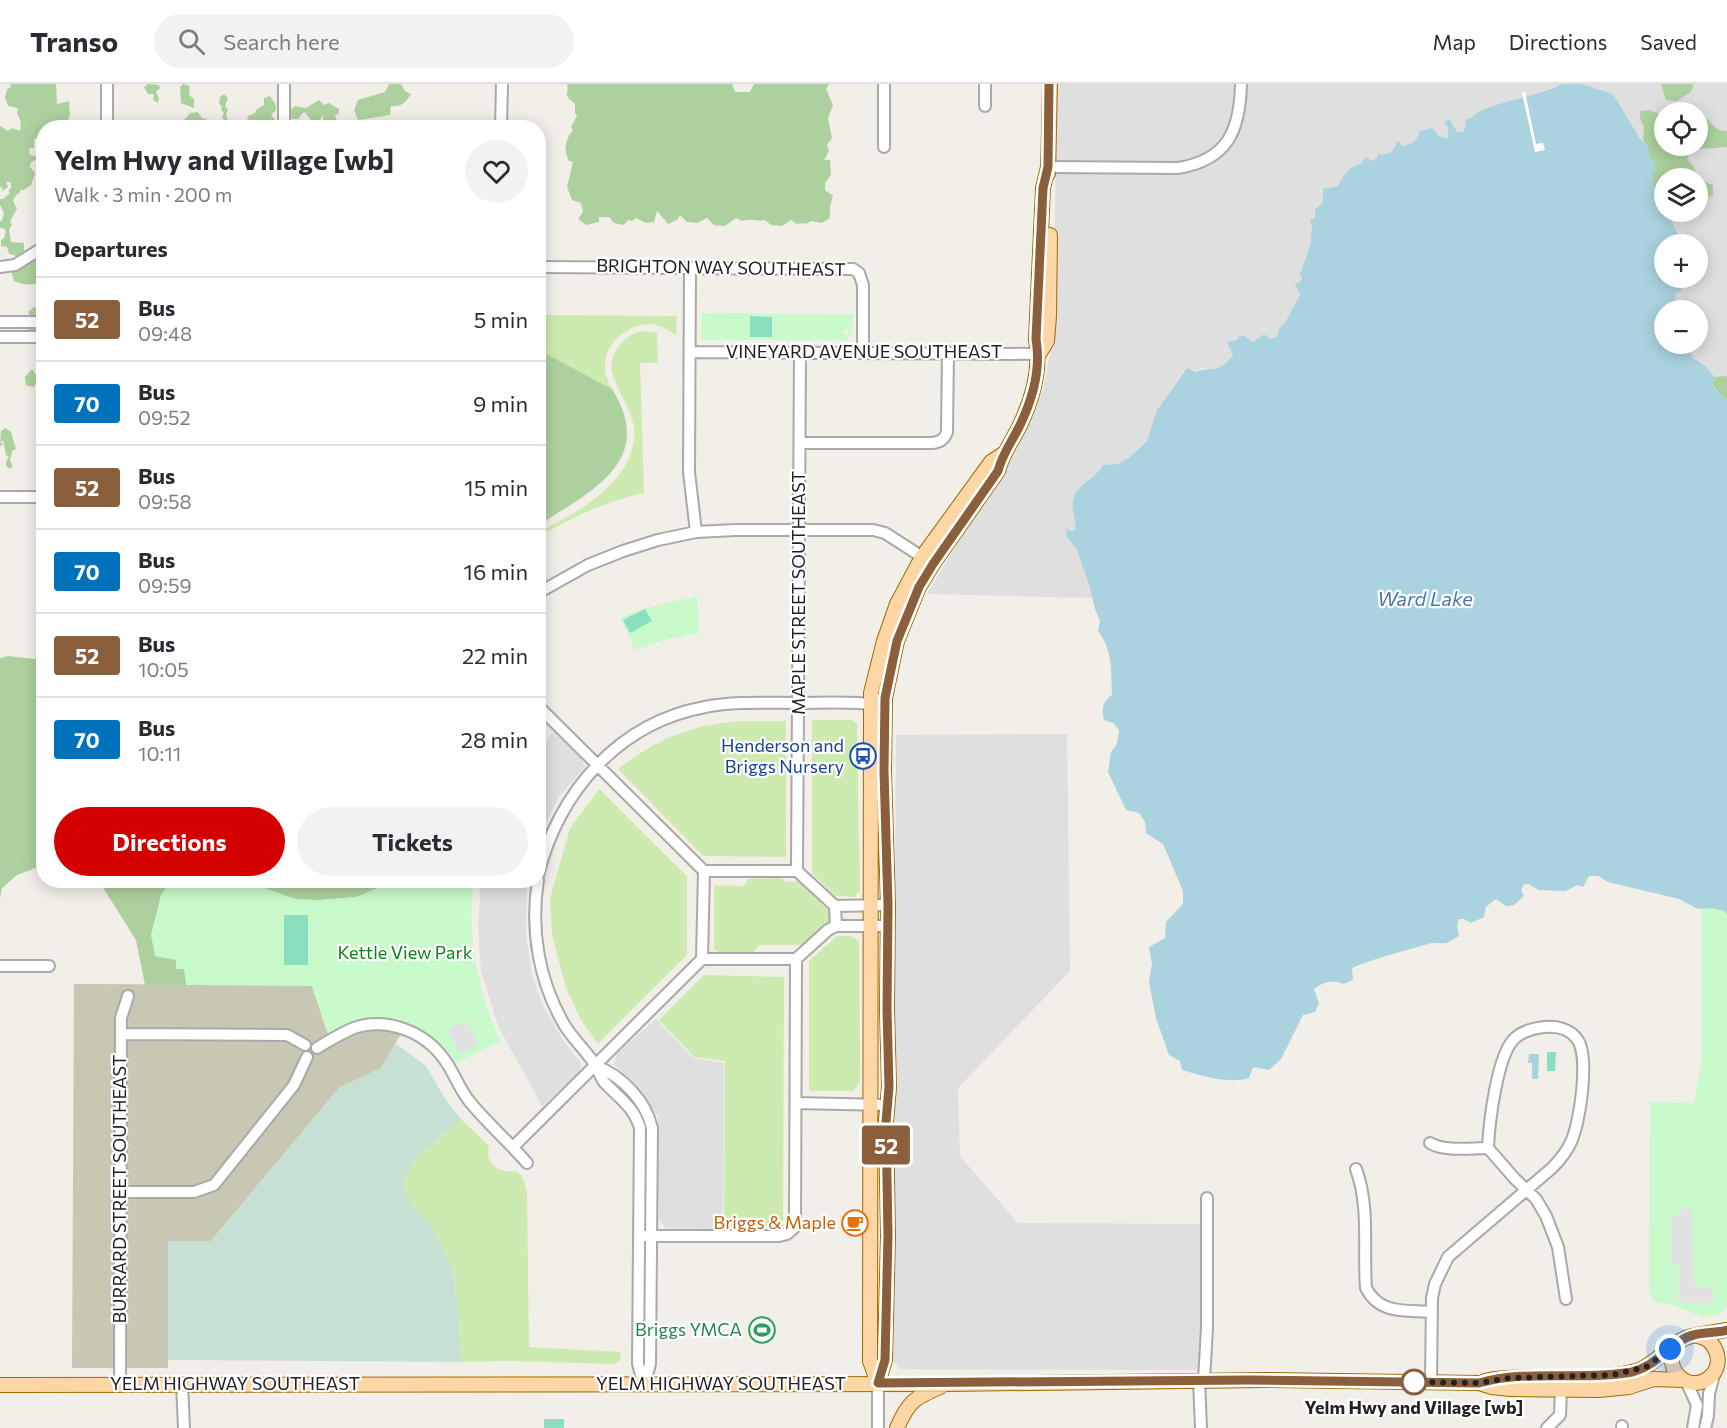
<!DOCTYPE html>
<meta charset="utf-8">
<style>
:root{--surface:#fff;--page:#f2f2f3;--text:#2b2b33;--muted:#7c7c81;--line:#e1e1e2;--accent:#d40000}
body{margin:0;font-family:Commissioner,sans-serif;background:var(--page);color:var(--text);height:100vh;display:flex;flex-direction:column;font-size:22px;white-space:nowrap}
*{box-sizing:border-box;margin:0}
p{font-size:20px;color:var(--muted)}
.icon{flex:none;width:33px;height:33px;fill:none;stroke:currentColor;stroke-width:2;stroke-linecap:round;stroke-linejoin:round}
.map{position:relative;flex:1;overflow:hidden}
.sheet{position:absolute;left:36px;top:36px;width:510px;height:768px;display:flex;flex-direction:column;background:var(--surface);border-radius:24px;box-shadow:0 3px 15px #0003}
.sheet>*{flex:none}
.badge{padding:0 12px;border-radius:4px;font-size:21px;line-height:39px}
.fabs{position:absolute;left:1654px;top:18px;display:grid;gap:12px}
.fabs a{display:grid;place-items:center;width:54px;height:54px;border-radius:50%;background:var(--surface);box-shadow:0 3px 15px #0003;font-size:30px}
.you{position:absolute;width:30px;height:30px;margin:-15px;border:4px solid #fff;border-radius:50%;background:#1a73e8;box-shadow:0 0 0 9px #1a73e833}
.map>.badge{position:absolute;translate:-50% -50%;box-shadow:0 0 0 3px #fff}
h2{padding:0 18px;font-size:22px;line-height:54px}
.round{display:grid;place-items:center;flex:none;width:63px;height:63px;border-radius:32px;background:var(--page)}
.overview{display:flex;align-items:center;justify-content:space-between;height:102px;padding:0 18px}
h1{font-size:28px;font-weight:700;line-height:45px}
.cta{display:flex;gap:12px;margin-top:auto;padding:12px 18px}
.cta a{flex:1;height:69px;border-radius:36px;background:var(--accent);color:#fff;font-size:24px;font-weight:700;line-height:69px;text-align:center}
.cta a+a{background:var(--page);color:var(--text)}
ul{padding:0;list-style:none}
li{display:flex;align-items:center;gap:18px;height:84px;padding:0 18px;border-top:2px solid var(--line)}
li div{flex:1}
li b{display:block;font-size:22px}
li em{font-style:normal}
li .badge{min-width:66px;font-weight:700;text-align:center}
header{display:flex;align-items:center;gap:36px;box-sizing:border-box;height:84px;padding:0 30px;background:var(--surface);border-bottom:2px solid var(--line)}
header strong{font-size:28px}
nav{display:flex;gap:33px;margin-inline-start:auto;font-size:21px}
.search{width:420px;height:54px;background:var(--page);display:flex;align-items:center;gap:15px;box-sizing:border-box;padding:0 21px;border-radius:33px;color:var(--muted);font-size:22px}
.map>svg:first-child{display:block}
.residential{fill:#e0dfdf;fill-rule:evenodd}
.construction{fill:#c7c7b4}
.grass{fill:#cdebb0}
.forest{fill:#add19e}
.wetland{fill:#c6e0d4}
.park{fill:#c8facc}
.pitch{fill:#88e0be}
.parking{fill:#e2e2e2}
.water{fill:#aad3df}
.pier{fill:#fff}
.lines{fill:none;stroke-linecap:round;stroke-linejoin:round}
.minor-casing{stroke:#a9a9a9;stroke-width:14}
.major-casing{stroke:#a06b00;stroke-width:16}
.minor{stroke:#fff;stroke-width:10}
.major{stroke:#fcd6a4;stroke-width:14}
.line-casing{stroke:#fff;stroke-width:14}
.line{stroke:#8b5e3c;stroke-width:9}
.walk{stroke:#222;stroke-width:6;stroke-dasharray:0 10.8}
.stop-dot{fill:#fff;stroke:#8b5e3c;stroke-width:3}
.labels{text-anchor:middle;stroke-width:4.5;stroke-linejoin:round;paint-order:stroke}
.street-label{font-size:18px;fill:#222;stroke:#fff}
.transit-label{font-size:18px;fill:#164399;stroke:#fff;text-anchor:end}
.park-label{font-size:18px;fill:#0c8416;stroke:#fff}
.food-label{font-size:18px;fill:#c56008;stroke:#fff;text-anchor:end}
.leisure-label{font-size:18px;fill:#27864d;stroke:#fff;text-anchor:end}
.stop-label{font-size:18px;font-weight:bold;fill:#222;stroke:#fff}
.water-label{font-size:20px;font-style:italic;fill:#4a7aab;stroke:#fff}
</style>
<header>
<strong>Transo</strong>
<div class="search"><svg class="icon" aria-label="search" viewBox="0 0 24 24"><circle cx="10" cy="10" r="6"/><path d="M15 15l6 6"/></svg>Search here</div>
<nav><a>Map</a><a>Directions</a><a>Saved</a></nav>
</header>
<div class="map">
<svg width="1727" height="1344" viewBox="0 0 1727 1344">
<rect width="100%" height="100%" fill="#f2efe9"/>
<path class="residential" d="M1057 0H1562L1476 33 1466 42 1463 48H1457L1452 41 1445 38 1448 44 1449 55 1439 52 1418 54 1412 60 1395 64 1392 68 1381 71 1373 77 1362 79 1343 91 1338 102 1333 104 1322 121 1317 123 1315 135H1311L1312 152 1300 190 1302 195 1299 199 1300 211 1277 252 1271 255 1264 250 1253 258 1245 252 1226 281 1218 285 1202 284 1194 288 1186 284 1157 326 1147 357 1130 373 1118 380 1103 381 1099 389 1090 394 1087 399 1078 405 1073 428 1076 439 1075 447H1070L1067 445V453L1077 466 1093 514 927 510 1031 337 1044 302 1053 253Z
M1581 0H1727V316L1712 300 1715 293 1705 282 1693 274 1690 269 1693 264 1691 260H1698V226H1675L1673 222 1675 210 1681 207 1682 194H1698V160H1682L1668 128H1698V94H1665V126L1643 56ZM1665 28H1698V62H1665Z
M553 648 582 674 585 683 559 713 539 752V665Z
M1067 650 1070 887 958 1004 960 1072 1018 1139 1201 1140V1286L901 1285 892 1277 896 651Z
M481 797H527L526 850 532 891 544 924 565 959 581 979 580 988 542 1022 498 942 481 887 478 842Z
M656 935 693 974 724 979 723 1145 666 1144 659 1135 658 1032 636 1004 614 980 617 969Z"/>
<path class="construction" d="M74 900 312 901 332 961 357 950 372 947H391L401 950 381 984 339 1004 211 1157H169L168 1284H72Z"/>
<path class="grass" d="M538 231 677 232 676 251C668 246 659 241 650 240 628 240 604 260 605 282 605 291 608 297 612 305L539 266Z
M642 247 657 249 658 279H640L644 409C606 417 572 434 539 452V448C573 431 621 405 632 365 641 336 622 317 613 292 606 272 623 251 642 247Z
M812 636H852L857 640 860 807 854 813 835 812 812 789Z
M741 637H786V773L703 772 618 685C658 654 691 641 741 637Z
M599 705 687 792V871L598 960 581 936 566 904 552 851 550 814 570 744Z
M782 794 785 798 799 797 829 827 830 837 803 861H759L752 870 718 868 714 865V801L744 802 748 795Z
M837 852H851L859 857 860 998 853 1007H811L809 1005V877Z
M704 891 784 893 783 1142H724L725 977 694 973 659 936Z
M461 1035 489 1062C484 1081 500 1089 516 1087 524 1093 525 1100 527 1109L529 1263 621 1268 620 1276 615 1280 507 1277 462 1278 453 1185 432 1143 408 1115 403 1097 417 1073Z"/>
<path class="forest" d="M10 0H56L57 20 69 17 70 31 66 43 44 44 43 54 34 55V64H29L30 71 35 72 37 75 31 78 30 83 35 89 31 101 24 106H20V109L16 111 13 117 17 125 10 137 12 141 9 145 11 158 24 159V167L17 172 9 170 7 163 1 162V156L4 154 6 147 3 144H0V137H2L4 129 0 121V115H3L10 109 8 106 11 104V98H6L8 103 1 108 3 105 0 102V42L8 47 12 44 20 47 21 37 17 30 18 24 8 22 5 13 7 5 11 3Z
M148 0 159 1 160 4 156 8 159 14 158 19 153 16 154 10H148L144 3Z
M183 0 190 2 189 11 194 15V24L181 19 180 3Z
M389 0H401L405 7 411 10C406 18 402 23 391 22L390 31 358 36 354 26 358 16 385 8Z
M567 0H732L735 8H750L754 0H829L826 5 833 21 828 34 832 54 827 61 829 67 824 76H830L831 91 825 99V106L833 112 830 122V134L822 139 811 137 806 140 802 139 797 140 791 136 782 142 771 141 765 136C758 138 750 134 742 137L736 134 725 142 714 141 707 134 697 139 687 138 680 131 677 136 668 140 657 127 654 138 646 139 636 134 632 137 628 136 624 141 614 139 609 133H599V138L586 141 578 135 583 128 581 119 572 116 567 103 573 78 569 77C563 65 565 57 573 46L571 43 577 32 575 29V20C561 9 570 11 567 0Z
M1661 0H1693L1692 7 1677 17 1666 16Z
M224 10 228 14 225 22 228 25 226 31 228 35 225 38 222 33 224 29 221 26 222 23 219 19 220 13Z
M270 12 276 21V26L271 31 276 37 274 43H249L247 38 248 32 255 29 257 25 264 21V14Z
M319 16 324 21 329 19 339 25V30L335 31 337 37 329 40 323 38V31L320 36H311L304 28 298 35H292L288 28 295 22 306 24Z
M1649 26 1659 30 1665 36V62H1692L1687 75 1694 83 1698 94H1665V126L1660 125C1656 118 1658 111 1653 104L1648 63 1643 56 1644 44 1640 34V27Z
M198 28 202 34 208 36 212 40H218L220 43H200L199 41 185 43 184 36 190 29Z
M1708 35C1713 41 1718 48 1727 47V63L1700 65 1701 42Z
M1698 95 1713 101V111L1703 117 1700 130 1693 133 1685 128H1698Z
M27 171 39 175 41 183H43V198C32 201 25 202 14 197L11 187 17 175Z
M34 223 43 226V249L28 251 27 243 33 239 28 228Z
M539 266 612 305C657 377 591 407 539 441Z
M32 285 38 294 34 303 26 301 25 293Z
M1727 292V316L1720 311 1712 300 1715 293Z
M5 344 11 348 16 365 12 367 10 377 13 382 10 385 6 382V377L9 373 6 371 3 356 1 358 3 361 0 362 1 347Z
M8 572 43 576 44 781 17 791 2 804 0 815V574Z
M91 797H396L356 813 320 816 283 901H145L136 856 102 802Z"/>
<path class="wetland" d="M395 959 426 982 447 1018 461 1035 417 1073 403 1097 408 1115 432 1143 453 1185 462 1278 168 1276V1157H211L339 1004 381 984Z"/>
<path class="park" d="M701 229 853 230 852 252 848 250 847 244 842 249 846 251 849 256H701Z
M697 512 699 549 667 555 635 566 620 534 638 526Z
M171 797H244L296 815 320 816 356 813 396 797H474C466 853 478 906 500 957L456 979C438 946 396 929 359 937 348 940 338 946 328 951L312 902 186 901 184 885H176V876L155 872 151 851 161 811Z
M1702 815 1727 825V1224C1707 1242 1693 1228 1672 1221 1666 1219 1659 1219 1653 1218L1649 1206 1650 1018 1694 1019 1702 974Z"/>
<path class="pitch" d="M750 232 772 233V253H750Z
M645 525 652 537 630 549 623 536Z
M284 831H308V881H284Z
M1547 968H1556L1555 987H1547Z
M544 1335H564V1344H544Z"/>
<path class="parking" d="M466 936 479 960 460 970 447 946Z
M1679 1125H1692L1694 1199 1697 1203 1713 1205 1714 1219H1679V1180L1672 1179 1671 1133H1677Z"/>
<path class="water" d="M1562 0H1581L1613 10 1639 53 1648 63 1649 73 1653 76 1656 86 1652 91 1657 118 1660 125 1668 128 1682 160H1665V194H1682L1681 207 1675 210 1676 217 1673 222 1675 226H1665V260H1691L1694 264 1691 265 1690 268 1693 274 1705 282 1715 293 1712 301 1720 311 1727 316V830L1724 827 1712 824 1698 825 1679 815 1608 798 1598 792H1589L1583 803 1578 801 1565 807 1539 806 1528 800H1524L1521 806 1524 812 1514 821 1506 822 1496 815 1486 823 1484 833 1471 839 1464 835H1459L1457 841 1459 852C1455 854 1450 858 1446 859 1441 860 1436 858 1431 859 1405 867 1378 873 1352 884L1353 896 1343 900C1331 895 1324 898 1314 905L1319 919 1315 928 1303 931 1281 975 1269 986 1253 983 1249 994C1227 1000 1203 992 1182 986L1180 977 1169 971 1156 934 1149 898 1152 880 1149 863 1165 854 1166 838 1183 820V807L1163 760 1146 749 1145 738 1139 729 1126 726 1108 688 1111 668 1117 660 1119 646 1113 639 1104 636C1101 624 1103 618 1112 611 1111 587 1113 566 1098 547L1100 537 1095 525 1090 504 1077 466 1067 453 1066 444 1070 447 1075 446C1077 436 1071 428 1073 417 1076 400 1096 395 1103 381L1118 380 1130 373 1147 357 1157 326 1187 284 1195 288C1214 281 1218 291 1233 271L1227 258 1237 256 1239 252H1245L1253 258 1264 250 1271 255 1277 252 1279 244 1284 240 1300 211 1295 200 1299 199 1302 195 1300 190C1305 173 1316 153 1310 135H1315V125C1327 117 1322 117 1323 105L1338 102C1344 89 1348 84 1362 79L1365 73 1373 77 1377 74 1378 69 1381 71 1392 68 1398 57 1403 62C1413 60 1417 57 1420 47L1432 44 1439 52 1448 55V44L1444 37 1450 36 1457 48H1463L1466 42 1465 36C1476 33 1476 28 1485 25 1510 15 1538 12 1562 0Z
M1529 970H1539L1538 995H1532V979H1528Z"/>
<path class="pier" d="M1525 8 1536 60 1543 59 1545 66 1535 68 1522 9Z"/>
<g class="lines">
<g class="minor-casing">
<path id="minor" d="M107 0V44
M985 22V0
M284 44V0
M501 44 502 0
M884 63V0
M1048 83 1178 84C1228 76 1240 46 1241 0
M0 183 15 181 44 163
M538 183 853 185 859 189 863 201V268
M690 183 689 388 696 448
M0 238H44
M0 253H44
M690 268 1039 270
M800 359H932C940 358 944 356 947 348L948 268
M0 413H44
M538 509 588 481 623 467 658 456 696 448 735 446H873L885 449 927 476
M538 622 704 787
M704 787H797L835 822 836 842
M797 787 800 268
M538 791C559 708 618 639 705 623 735 617 766 619 796 619 823 619 852 617 878 621
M538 796C530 846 539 898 565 942 574 956 587 968 596 982 599 987 600 993 604 998 618 1013 634 1023 640 1044L638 1280 644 1301
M835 822 888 821
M702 875H796L828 846 836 842H888
M702 875 704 787
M0 882H49
M121 950 287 951 305 961
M317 964C329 957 341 949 354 944 386 933 424 947 444 975 454 988 459 1005 470 1018 488 1040 509 1058 527 1079
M596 982C622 992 646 1017 652 1044L650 1280 644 1301
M796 1019 887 1021
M1430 1059C1445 1068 1471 1064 1488 1064L1515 1095 1536 1115 1546 1132 1558 1163 1566 1215
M513 1063 702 875
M1356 1085C1370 1123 1363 1164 1366 1204 1379 1230 1404 1226 1430 1228
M120 1108H194L214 1101 294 1001 307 973
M639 1152H779L787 1150 795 1143 796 875
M1199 1296 1201 1344
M1204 1296 1207 1244V1114
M1686 1297 1697 1321 1693 1344
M1431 1298 1432 1214 1435 1200 1448 1173 1552 1084C1560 1076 1566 1069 1571 1058 1580 1039 1590 972 1577 955 1570 945 1557 942 1545 943 1534 944 1523 947 1515 954 1497 970 1489 1040 1488 1064
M182 1299 184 1344
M878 1299V1344
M120 1300 121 934 128 912
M1622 1342V1344
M1547 1344 1560 1331 1561 1305
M1705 1344 1708 1332 1709 1310 1715 1287"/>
</g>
<g class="major-casing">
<path id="major" d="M1048 90 1050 0
M1039 270 1047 257 1049 232 1050 151
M1697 1251 1727 1246
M1485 1297C1500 1293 1515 1294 1531 1293 1565 1293 1603 1296 1636 1287 1657 1281 1678 1249 1698 1252 1716 1255 1724 1278 1712 1291 1692 1313 1659 1286 1677 1260
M878 1299 885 1276 888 1152 886 1038 889 1003 887 925 888 821 884 687 885 614 897 557 919 503 933 480 998 387C1003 368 1012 358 1020 341 1033 314 1041 284 1036 255L1043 104 1048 83
M878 1299 870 1277 871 609 884 557 897 520 922 473 991 378 1003 370
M0 1301 947 1300 1264 1296 1479 1299 1492 1303 1510 1305 1599 1306 1629 1303 1654 1295 1683 1296
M897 1344C909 1316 915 1314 942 1302"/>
</g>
<use href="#minor" class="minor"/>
<use href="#major" class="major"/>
</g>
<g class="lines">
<g class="line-casing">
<path id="line" d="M1049 0 1048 83 1043 104 1036 255C1041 284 1033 314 1020 341 1012 358 1003 368 998 387L933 480 919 503 897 557 885 614 884 687 888 821 887 925 889 1003 886 1038 888 1152 885 1276 878 1299 1249 1296 1479 1299C1528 1285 1581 1297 1632 1288 1653 1283 1664 1267 1682 1256 1695 1247 1713 1250 1727 1246"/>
</g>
<use href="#line" class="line"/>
<path class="walk" d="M1414 1298H1407L1479 1299 1509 1294 1612 1291 1646 1283 1670 1265"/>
</g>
<defs>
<g id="bus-ring" transform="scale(1.35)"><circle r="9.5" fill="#fff" stroke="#1a4fb4" stroke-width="1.5"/><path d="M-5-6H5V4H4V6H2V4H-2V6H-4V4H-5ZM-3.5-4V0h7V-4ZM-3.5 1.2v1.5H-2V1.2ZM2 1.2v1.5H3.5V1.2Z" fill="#1a4fb4"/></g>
<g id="cafe-ring" transform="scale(1.35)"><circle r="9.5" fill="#fff" stroke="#e8710a" stroke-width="1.5"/><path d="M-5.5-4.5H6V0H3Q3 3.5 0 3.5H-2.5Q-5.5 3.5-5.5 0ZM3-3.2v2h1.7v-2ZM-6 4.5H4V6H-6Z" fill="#e8710a"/></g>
<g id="stadium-ring" transform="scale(1.35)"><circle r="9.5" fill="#fff" stroke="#2e9e5b" stroke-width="1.5"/><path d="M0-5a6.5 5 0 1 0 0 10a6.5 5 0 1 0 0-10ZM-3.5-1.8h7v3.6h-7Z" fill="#2e9e5b"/></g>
</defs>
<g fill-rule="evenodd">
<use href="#bus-ring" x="863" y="672"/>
<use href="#cafe-ring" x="855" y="1139"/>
<use href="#stadium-ring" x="762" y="1246"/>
</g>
<circle class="stop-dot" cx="1414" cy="1298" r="12"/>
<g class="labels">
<g class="street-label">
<text transform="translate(721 184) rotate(1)" y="6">BRIGHTON WAY SOUTHEAST</text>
<text x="864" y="274">VINEYARD AVENUE SOUTHEAST</text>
<text transform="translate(799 509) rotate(-90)" y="6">MAPLE STREET SOUTHEAST</text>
<text transform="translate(120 1105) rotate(-90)" y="6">BURRARD STREET SOUTHEAST</text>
<text x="235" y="1306">YELM HIGHWAY SOUTHEAST</text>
<text x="721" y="1306">YELM HIGHWAY SOUTHEAST</text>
</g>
<g class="transit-label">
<text x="844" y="668">Henderson and<tspan x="844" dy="21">Briggs Nursery</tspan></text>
</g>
<g class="park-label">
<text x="405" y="875">Kettle View Park</text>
</g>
<g class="food-label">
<text x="836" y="1145">Briggs &amp; Maple</text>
</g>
<g class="leisure-label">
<text x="742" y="1252">Briggs YMCA</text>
</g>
<g class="stop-label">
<text x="1414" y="1330">Yelm Hwy and Village [wb]</text>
</g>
<g class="water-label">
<text x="1425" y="522">Ward Lake</text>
</g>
</g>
</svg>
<div class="fabs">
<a><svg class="icon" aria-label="locate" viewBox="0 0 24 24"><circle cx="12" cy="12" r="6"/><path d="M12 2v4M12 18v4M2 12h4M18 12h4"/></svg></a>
<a><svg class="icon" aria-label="layers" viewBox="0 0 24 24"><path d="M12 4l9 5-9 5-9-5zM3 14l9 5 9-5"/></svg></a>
<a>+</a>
<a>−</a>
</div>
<div class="you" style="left:1670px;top:1265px"></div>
<b class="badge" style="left:886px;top:1061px;background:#8b5e3c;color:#fff">52</b>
<section class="sheet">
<div class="overview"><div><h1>Yelm Hwy and Village [wb]</h1><p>Walk · 3 min · 200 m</p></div><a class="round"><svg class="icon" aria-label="heart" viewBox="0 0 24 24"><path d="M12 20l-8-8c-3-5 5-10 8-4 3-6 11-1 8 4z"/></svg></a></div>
<h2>Departures</h2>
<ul>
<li><span class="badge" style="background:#8b5e3c;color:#fff">52</span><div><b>Bus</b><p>09:48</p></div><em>5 min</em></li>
<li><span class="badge" style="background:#0072bc;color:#fff">70</span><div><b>Bus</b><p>09:52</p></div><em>9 min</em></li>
<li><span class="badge" style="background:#8b5e3c;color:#fff">52</span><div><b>Bus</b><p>09:58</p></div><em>15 min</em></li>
<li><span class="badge" style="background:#0072bc;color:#fff">70</span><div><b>Bus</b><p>09:59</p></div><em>16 min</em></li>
<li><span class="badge" style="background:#8b5e3c;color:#fff">52</span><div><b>Bus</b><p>10:05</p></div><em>22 min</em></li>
<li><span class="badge" style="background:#0072bc;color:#fff">70</span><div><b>Bus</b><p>10:11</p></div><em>28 min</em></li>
</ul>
<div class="cta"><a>Directions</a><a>Tickets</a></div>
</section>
</div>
